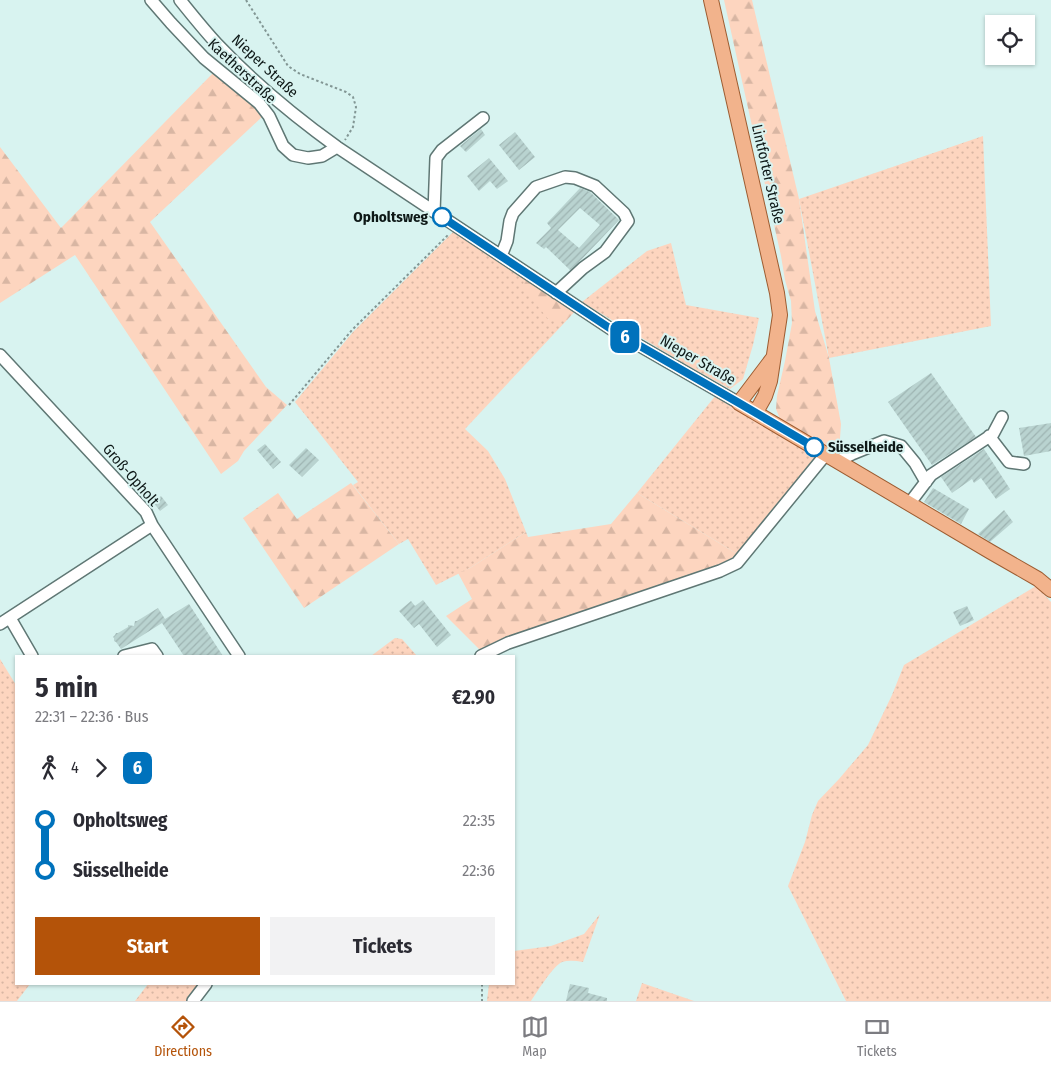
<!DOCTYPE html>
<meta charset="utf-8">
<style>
:root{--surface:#fff;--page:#f2f2f3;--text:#2b2b33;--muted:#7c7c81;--line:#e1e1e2;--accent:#b45309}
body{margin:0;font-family:"Fira Sans Condensed",sans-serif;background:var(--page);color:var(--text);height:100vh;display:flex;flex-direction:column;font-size:19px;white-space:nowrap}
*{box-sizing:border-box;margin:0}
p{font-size:16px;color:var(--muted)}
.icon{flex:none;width:28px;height:28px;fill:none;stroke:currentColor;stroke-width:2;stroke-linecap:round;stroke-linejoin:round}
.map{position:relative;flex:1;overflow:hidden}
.sheet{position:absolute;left:15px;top:655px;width:500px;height:330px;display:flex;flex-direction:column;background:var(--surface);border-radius:0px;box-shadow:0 1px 4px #0004}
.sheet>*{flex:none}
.badge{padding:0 10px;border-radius:8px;font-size:18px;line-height:32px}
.fabs{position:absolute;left:985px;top:15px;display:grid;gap:10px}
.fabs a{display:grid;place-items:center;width:50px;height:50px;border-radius:0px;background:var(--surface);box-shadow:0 1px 4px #0004;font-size:25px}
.map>.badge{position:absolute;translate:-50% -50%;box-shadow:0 0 0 2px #fff}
.legs{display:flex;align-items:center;gap:8px;height:55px;padding:0 20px;font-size:16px}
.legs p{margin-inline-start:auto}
.overview{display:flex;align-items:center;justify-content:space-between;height:85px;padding:0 20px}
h1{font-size:28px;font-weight:700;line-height:38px}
.button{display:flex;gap:10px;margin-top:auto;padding:10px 20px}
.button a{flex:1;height:58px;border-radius:0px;background:var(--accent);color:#fff;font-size:20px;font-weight:700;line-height:58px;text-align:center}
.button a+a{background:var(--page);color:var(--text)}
ul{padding:0 20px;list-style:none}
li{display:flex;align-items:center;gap:18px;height:50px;font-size:19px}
li i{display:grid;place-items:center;width:8px;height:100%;margin:0 6px;background:currentColor}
li i::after{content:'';width:12px;height:12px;margin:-6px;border:4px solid;border-radius:50%;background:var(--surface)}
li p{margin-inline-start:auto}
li:first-child i{background:linear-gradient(#0000 50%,currentColor 0)}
li:last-child i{background:linear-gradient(currentColor 50%,#0000 0)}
.tabs{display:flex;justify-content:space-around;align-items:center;height:70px;border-top:1px solid var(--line);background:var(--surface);font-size:14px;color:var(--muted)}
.tabs a{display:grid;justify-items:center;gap:2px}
.tabs .active{color:var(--accent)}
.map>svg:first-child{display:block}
.green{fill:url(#green-dots)}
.forest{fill:url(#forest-firs)}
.building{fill:url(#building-hatch);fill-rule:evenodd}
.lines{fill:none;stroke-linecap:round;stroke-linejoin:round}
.minor-casing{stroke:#5f7774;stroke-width:14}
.major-casing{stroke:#9d5c31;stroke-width:16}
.path{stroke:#829694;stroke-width:2;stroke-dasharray:2.5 2.5;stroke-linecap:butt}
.minor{stroke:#fff;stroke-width:11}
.major{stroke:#f2b38c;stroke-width:14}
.line-1-casing{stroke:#fff;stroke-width:11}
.line-1{stroke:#0072bc;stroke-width:8}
.stop-1-dot{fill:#fff;stroke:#0072bc;stroke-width:2.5}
.labels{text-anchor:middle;stroke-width:4;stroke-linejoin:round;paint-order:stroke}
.street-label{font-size:15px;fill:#0e1817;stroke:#d8f3f0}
.stop-label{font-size:15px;font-weight:bold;fill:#0e1817;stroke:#d8f3f0;text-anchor:end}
</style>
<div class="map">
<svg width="1051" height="1001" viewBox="0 0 1051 1001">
<defs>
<pattern id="green-dots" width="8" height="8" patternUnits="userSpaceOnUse" patternTransform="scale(1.25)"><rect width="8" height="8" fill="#fdd5bf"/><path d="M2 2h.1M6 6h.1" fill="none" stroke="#d8b6a3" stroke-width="1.8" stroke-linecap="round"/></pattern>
<pattern id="forest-firs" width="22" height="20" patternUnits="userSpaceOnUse" patternTransform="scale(1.25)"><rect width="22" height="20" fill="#fdd5bf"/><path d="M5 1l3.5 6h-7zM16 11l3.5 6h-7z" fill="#d8b6a3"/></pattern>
<pattern id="building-hatch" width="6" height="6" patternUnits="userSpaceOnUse" patternTransform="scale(1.25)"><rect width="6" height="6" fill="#b9d3d0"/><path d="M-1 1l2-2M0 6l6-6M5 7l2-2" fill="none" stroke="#9eb4b2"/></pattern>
</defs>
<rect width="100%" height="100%" fill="#d8f3f0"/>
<path class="green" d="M983 136 991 326 829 358 799 199Z
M454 231 525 273 549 320H567L465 429 488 451 505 479 526 532 470 568 436 585 408 539 399 544 353 485 358 482 295 402 353 332Z
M671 243 686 305 759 318 753 345 743 379 730 389 685 364 582 302 647 251Z
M716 395 816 456 815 462 739 555 637 493Z
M1036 586 1051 602V1001H846L788 886 805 842 812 815 818 801 839 779 868 745 892 695 904 665Z
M395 638 402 639 417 656H371Z
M0 659 16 685V984H30L17 1001H0Z
M600 914 583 962C576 961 569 960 562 962 553 966 537 992 531 1001H487L489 984H514V951L551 946 584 934Z
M642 983 694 1001H636Z
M148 984H200L187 1001H135Z"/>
<path class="forest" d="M724 0H752L799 199 815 311 829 358 841 424 839 453 780 419 776 409 777 396 785 361 792 323 791 301 785 280 781 256Z
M215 71 264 115 150 222 266 387 287 405 244 451 238 461 221 474 75 255 0 303V147L61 228Z
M525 273 578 308 567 320H549L523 288Z
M351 483 399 544 304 608 243 518 278 493 297 519Z
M637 493 739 555 719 567 637 593 631 594 503 640 481 651 446 616 472 599 458 573 470 568 526 532 528 537 611 524Z"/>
<path class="building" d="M481 129 485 135 466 152 460 146Z
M515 132 535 157 519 170 499 145Z
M489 158 508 181 497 189 490 181 479 191 467 176Z
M580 188 590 192 619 220 581 260 570 270 546 247 544 249 536 243 551 228 547 223ZM580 208 600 225 579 248 558 230Z
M931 373 976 437 932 465 888 402Z
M1051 423V451L1024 456 1019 428Z
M265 444 281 462 273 469 257 450Z
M306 448 319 460 302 477 289 465Z
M984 449 1010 489 996 499 981 478 974 483 972 479 952 493 941 477Z
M933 488 969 509 961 524 924 502Z
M161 496 168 505 160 511 153 502Z
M1004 510 1013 522 990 542 978 534Z
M423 600 451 635 437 647 419 624 414 628 399 611 411 601 415 606Z
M189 604 223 656H184L162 623 121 649 116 642 114 641V638L113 637 115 635 116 633H118L128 627V625L134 626 135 621H137L158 608 165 619Z
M967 606 974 620 960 626 953 612Z
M570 984 589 988 588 993 607 998V1001H566Z"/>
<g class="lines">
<g class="minor-casing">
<path id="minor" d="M151 0 171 23 204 58 259 103 269 116 283 146 293 155 308 158 322 156 337 147
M180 0C192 15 204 30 217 44 254 83 294 116 337 147L614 331 739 403
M434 212 436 158 442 150 483 118
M501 256 507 241 510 221 513 213 536 187 565 177 575 178 595 186 624 213 628 221 605 252 583 268 556 293
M0 355 146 512 152 525 0 624
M989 436 1009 462 1024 464
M837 461 852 454 884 441 901 446 915 463 926 482
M909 504 931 475 993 434 1002 417
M152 525 239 656
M10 618 32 656
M124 656 152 649 157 656
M481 656 508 643 720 571 737 563 826 454
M193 1001 206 984"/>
</g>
<g class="major-casing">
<path id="major" d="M711 0 777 293 780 315 770 381 765 396 756 412
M773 358 739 403 991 552 1038 579 1051 590"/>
</g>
<path class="path" d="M246 0 288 66 300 74 346 92 353 97 356 107 353 127 345 140
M289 405 352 330 449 234
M482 984V1001"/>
<use href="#minor" class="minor"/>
<use href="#major" class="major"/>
</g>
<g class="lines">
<g class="line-1-casing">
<path id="line-1" d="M442 217 614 331 739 403 814 447"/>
</g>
<use href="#line-1" class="line-1"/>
</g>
<g class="stop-1-dot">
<circle cx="442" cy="217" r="9"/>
<circle cx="814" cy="447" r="9"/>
</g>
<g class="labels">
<g class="street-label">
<text transform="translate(265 66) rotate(43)" y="5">Nieper Straße</text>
<text transform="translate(242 71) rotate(43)" y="5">Kaetherstraße</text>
<text transform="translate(768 174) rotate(77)" y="5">Lintforter Straße</text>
<text transform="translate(698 360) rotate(30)" y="5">Nieper Straße</text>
<text transform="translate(131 475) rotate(49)" y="5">Groß-Opholt</text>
</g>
<g class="stop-label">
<text x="428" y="222">Opholtsweg</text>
<text x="828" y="452" text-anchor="start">Süsselheide</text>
</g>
</g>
</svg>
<div class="fabs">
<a><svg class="icon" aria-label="locate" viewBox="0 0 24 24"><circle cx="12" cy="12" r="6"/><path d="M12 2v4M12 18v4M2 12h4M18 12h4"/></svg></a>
</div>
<b class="badge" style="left:625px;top:337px;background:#0072bc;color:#fff">6</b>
<section class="sheet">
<div class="overview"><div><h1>5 min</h1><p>22:31 – 22:36 · Bus</p></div><b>€2.90</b></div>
<div class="legs"><svg class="icon" aria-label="walk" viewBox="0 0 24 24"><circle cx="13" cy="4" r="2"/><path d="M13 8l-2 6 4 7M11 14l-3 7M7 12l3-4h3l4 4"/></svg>4<svg class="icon" aria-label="forward" viewBox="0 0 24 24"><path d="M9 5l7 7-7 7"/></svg><b class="badge" style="background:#0072bc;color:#fff">6</b></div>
<ul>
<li><i style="color:#0072bc"></i><b>Opholtsweg</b><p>22:35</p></li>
<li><i style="color:#0072bc"></i><b>Süsselheide</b><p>22:36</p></li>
</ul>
<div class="button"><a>Start</a><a>Tickets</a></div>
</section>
</div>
<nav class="tabs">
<a class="active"><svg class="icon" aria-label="directions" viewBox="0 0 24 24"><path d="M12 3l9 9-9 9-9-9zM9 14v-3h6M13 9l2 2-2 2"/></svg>Directions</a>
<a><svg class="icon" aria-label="map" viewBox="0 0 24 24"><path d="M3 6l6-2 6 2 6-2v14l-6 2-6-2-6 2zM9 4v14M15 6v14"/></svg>Map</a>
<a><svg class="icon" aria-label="tickets" viewBox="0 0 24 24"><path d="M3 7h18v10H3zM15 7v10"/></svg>Tickets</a>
</nav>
